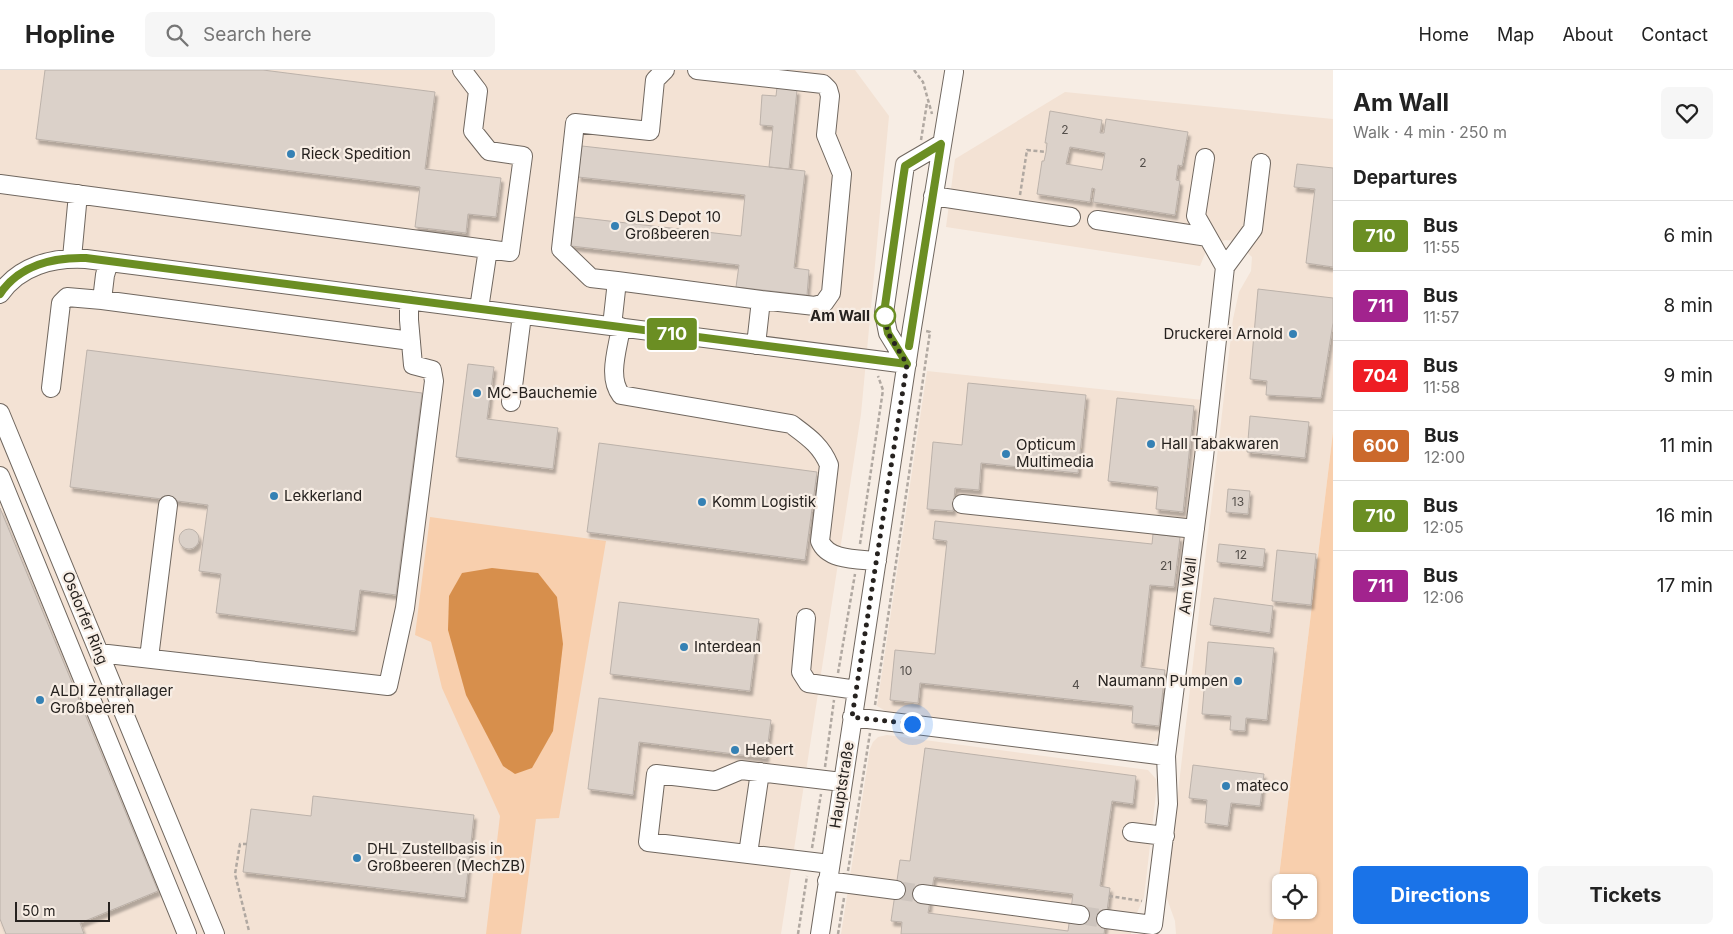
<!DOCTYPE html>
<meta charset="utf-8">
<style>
:root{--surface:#fff;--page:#f6f6f6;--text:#222;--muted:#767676;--line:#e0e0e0;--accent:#1a73e8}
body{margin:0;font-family:Inter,sans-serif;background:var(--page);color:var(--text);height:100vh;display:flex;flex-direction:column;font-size:19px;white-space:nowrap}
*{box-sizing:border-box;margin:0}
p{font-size:16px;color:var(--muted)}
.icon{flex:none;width:28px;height:28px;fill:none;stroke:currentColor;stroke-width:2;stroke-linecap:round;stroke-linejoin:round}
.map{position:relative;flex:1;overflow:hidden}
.panel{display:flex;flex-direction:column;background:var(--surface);width:400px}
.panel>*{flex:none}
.badge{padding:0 10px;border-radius:4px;font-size:18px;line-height:32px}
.buttons{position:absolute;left:1272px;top:804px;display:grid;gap:10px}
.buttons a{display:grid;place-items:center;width:45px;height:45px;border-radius:8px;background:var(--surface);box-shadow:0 1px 4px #0004;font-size:25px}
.scale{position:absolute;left:15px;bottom:12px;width:95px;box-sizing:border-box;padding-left:5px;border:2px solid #26221f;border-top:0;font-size:14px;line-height:18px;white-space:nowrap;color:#26221f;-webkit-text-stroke:4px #f7ede4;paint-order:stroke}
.you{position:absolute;width:25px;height:25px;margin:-12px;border:4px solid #fff;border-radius:50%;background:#1a73e8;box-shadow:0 0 0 8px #1a73e833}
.map>.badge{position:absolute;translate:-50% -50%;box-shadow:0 0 0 2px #fff}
h2{padding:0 20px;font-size:19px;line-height:45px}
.round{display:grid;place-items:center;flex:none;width:52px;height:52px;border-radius:8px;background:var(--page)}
.summary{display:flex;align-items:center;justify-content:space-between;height:85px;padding:0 20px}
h1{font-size:24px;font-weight:700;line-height:38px}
.primary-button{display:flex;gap:10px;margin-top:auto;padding:10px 20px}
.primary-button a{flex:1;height:58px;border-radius:8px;background:var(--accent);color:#fff;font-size:20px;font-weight:700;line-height:58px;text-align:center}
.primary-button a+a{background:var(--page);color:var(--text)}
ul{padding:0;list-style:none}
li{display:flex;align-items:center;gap:15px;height:70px;padding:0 20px;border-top:1px solid var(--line)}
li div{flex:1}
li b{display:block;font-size:19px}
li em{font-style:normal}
li .badge{min-width:55px;font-weight:700;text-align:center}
header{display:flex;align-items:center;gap:30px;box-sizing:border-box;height:70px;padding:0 25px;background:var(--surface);border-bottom:1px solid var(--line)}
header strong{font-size:24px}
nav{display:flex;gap:28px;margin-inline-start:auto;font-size:18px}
.search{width:350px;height:45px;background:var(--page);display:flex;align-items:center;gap:12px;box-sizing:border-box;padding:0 18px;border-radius:8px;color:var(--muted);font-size:19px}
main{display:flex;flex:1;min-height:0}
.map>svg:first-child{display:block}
.built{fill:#f3e2d4}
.green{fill:#f8cfad;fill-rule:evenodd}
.water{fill:#d78f4c}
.building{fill:#dbd1c9;stroke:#bcb2aa;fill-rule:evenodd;filter:url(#shadow)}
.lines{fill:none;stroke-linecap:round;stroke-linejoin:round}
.minor-tunnel{stroke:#cdc4bd;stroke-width:18;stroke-dasharray:18 9;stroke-linecap:butt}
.minor-casing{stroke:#70675f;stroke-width:20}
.path{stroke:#b0a8a1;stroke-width:2.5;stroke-dasharray:4 2.5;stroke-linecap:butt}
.minor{stroke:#fff;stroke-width:18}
.line-casing{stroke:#fff;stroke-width:11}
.line{stroke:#6b8e23;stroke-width:8}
.walk{stroke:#26221f;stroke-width:5;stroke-dasharray:0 9}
.poi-dot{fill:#3581b4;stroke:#f7ede4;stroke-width:2}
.stop-dot{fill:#fff;stroke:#6b8e23;stroke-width:2.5}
.labels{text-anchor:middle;stroke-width:4.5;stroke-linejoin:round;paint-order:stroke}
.number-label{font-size:12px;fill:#534e4a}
.poi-label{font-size:15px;fill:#26221f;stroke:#f7ede4;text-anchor:start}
.stop-label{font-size:15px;font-weight:bold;fill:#26221f;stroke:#f7ede4;text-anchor:end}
.street-label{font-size:15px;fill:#26221f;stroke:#f7ede4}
</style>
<header>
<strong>Hopline</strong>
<div class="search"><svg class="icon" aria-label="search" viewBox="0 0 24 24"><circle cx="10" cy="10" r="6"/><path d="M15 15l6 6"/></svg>Search here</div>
<nav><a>Home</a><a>Map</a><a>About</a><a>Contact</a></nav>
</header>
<main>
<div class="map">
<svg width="1333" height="864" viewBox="0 0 1333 864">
<defs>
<filter id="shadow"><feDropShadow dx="2.5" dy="4.5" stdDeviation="1" flood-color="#0004"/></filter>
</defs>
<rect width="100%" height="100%" fill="#f7ede4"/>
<path class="built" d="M0 0H855L889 46 861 344 781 864H0Z
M1065 22 1333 49V362L1272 864H1176L1175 851 1166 826 1233 249 1239 222 1251 201 1252 187 1235 171 1225 170 1207 179 1200 196 946 157 955 89Z
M927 301 1203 330 1163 662 1159 668 1152 673 1136 676 891 644 877 636Z
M887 665 1148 700 1156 709 1157 715 1144 827 1132 854 1131 864H841L870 679 873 672 878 667Z"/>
<path class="green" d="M1333 362V864H1272ZM1309 812V840H1281V812Z
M430 447 606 471 559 748 536 749 521 864H486L500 746 442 618 431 572 415 565Z"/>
<path class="water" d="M492 498 538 503 557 527 563 574 553 661 532 698 515 704 503 696 466 625 448 560 449 526 462 503Z"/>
<path class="building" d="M45 0H263L435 22 425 99 501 108 496 147 468 144 466 163 415 157 420 117 36 69Z
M777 17 797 20 789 99 769 97 773 56 760 55 762 25 776 26Z
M1050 41 1102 50 1100 63H1104L1106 49 1188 62 1182 96 1178 95 1176 110 1180 111 1175 145 1093 132 1095 119 1092 118 1090 132 1037 124 1042 91H1044L1046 82 1047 73H1045ZM1070 77 1105 83 1102 100 1066 94Z
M582 76 805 101 794 198 809 200 807 225 736 217 739 195 571 176 574 147 741 166 745 125 578 107Z
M1297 94 1333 98V197L1306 193 1315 119 1294 117Z
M1258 219 1333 228V253L1321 328 1266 325 1267 311 1250 309Z
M87 280 422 323 396 525 360 520 355 561 216 543 221 504 199 501 208 435 70 417Z
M468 294 494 297 487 349 558 358 553 399 456 387Z
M968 313 1086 325 1078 403 981 393 979 420 955 418 953 441 927 439 933 372 962 375Z
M1117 328 1194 336 1183 442 1156 439 1158 417 1108 411Z
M1250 346 1309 352 1305 388 1247 382Z
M599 373 817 402 805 490 587 462Z
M1228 419 1250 421 1248 444 1226 442Z
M0 438 158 821 80 853 84 864H6L0 849Z
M935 451 1152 474 1153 464 1180 467 1174 517 1150 515 1141 597 1165 600 1159 656 1132 653 1133 636 920 613 918 633 890 630 895 580 935 584 947 471 933 469Z
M179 469a10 10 0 1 1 20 0a10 10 0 1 1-20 0Z
M1219 474 1265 479 1263 497 1217 492Z
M1277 480 1316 484 1311 535 1272 531Z
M1214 528 1273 536 1270 563 1210 555Z
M619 532 759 549 750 621 610 604Z
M1208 572 1274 578 1267 650 1246 648 1245 661 1230 660 1231 646 1202 644Z
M599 628 771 650 766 688 639 672 633 725 588 719Z
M925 678 1136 706 1133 734 1112 731 1100 816 1110 818 1104 864H901L902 852 891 851 900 790 910 791ZM934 807 1073 824 1068 861 928 843Z
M1193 695 1264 704 1260 736 1231 733 1228 756 1205 753 1207 730 1189 728Z
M313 726 474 745 465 828 243 802 251 739 311 746Z"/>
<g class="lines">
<path class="minor-tunnel" d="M896 820 922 824
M1080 845 1106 849"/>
<g class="minor-casing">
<path id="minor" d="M697 0 823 14 828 19 830 26 826 65 842 104 831 223 824 233 815 236 761 230
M1205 88 1196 146 1225 197
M0 114 510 182 523 86 489 81 473 61 478 21 462 0
M933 126 1071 147
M1097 150 1208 167
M72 188 78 124
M109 192 105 205 102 230 411 271
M617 211 591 208 561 179 575 53 650 61 655 10 665 0
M0 224C19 196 53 187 86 189L907 294
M479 239 488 179
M612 256 617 211 761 230 756 275
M621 257C618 278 607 307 621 325L791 354C807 366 821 375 829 395L820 471C828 491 858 489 877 491
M907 294 888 263 884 243 905 95 941 74
M51 318 61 233 67 227 102 230
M511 332 522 245
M0 343 215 864
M0 406 187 864
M962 434 1195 459
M806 548 801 602 808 613 857 620
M99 583 388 616 405 538 434 311 432 300 413 295 409 250V230
M149 588 168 435
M852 647 1166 686
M1132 762 1165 766
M748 784 760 702
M830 794 648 772 656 704 715 711 741 700 842 712
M827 811 896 820
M922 824 1080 845
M1106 849 1153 855 1168 734 1166 686 1204 387 1225 197 1253 159 1261 93
M820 864 912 258 954 2"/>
</g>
<path class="path" d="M914 0 923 12 932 44
M921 70 927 33
M1020 125 1027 80 1046 82
M860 474 883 320 878 306
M838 603 855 504
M875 635 930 262 926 261
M825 697 834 630
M247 774H240L235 804 249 861
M812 778 821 724
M848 801 870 663
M1109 826 1142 831
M798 864 807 806
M838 864 844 828"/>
<use href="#minor" class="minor"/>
</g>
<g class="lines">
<g class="line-casing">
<path id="line" d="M0 224C19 195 54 187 86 188L907 294 888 263 884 243 903 109 905 96 941 74 909 276"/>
</g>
<use href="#line" class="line"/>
<path class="walk" d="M885 246 884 243 888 263 907 294 852 647 912 654"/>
</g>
<g class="poi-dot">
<circle cx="291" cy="84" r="5"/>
<circle cx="615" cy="156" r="5"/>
<circle cx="1293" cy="264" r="5"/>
<circle cx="477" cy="323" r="5"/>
<circle cx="1151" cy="374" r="5"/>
<circle cx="1006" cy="384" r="5"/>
<circle cx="274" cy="426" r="5"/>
<circle cx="702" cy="432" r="5"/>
<circle cx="684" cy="577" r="5"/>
<circle cx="1238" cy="611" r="5"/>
<circle cx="40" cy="630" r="5"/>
<circle cx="735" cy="680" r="5"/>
<circle cx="1226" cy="716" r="5"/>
<circle cx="357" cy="788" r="5"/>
</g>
<circle class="stop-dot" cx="885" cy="246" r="10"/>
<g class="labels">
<g class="number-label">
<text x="1065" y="64">2</text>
<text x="1143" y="97">2</text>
<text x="1238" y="436">13</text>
<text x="1241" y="489">12</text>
<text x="1166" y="500">21</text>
<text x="906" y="605">10</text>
<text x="1076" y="619">4</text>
</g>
<g class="poi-label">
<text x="301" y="89">Rieck Spedition</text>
<text x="625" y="152">GLS Depot 10<tspan x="625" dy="17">Großbeeren</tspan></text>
<text x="1283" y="269" text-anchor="end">Druckerei Arnold</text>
<text x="487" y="328">MC-Bauchemie</text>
<text x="1161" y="379">Hall Tabakwaren</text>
<text x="1016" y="380">Opticum<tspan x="1016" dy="17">Multimedia</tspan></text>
<text x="284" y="431">Lekkerland</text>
<text x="712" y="437">Komm Logistik</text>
<text x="694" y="582">Interdean</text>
<text x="1228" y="616" text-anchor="end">Naumann Pumpen</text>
<text x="50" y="626">ALDI Zentrallager<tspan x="50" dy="17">Großbeeren</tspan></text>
<text x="745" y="685">Hebert</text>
<text x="1236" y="721">mateco</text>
<text x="367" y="784">DHL Zustellbasis in<tspan x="367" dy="17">Großbeeren (MechZB)</tspan></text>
</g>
<g class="stop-label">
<text x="870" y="251">Am Wall</text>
</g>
<g class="street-label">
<text transform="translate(1188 516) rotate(-83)" y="5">Am Wall</text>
<text transform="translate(85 548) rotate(68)" y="5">Osdorfer Ring</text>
<text transform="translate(842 715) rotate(-81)" y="5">Hauptstraße</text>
</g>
</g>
</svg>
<div class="buttons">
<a><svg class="icon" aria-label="locate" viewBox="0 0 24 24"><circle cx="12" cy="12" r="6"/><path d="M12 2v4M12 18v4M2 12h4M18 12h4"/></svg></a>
</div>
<div class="scale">50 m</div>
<div class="you" style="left:912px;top:654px"></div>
<b class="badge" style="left:672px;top:264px;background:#6b8e23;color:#fff">710</b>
</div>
<section class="panel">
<div class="summary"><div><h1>Am Wall</h1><p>Walk · 4 min · 250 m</p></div><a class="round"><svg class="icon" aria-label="heart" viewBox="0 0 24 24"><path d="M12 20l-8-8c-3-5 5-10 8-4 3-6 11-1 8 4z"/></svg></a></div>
<h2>Departures</h2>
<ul>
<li><span class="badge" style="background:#6b8e23;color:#fff">710</span><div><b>Bus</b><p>11:55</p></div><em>6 min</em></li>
<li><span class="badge" style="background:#a2238e;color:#fff">711</span><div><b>Bus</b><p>11:57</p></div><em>8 min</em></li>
<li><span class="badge" style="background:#ee1d23;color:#fff">704</span><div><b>Bus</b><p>11:58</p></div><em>9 min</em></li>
<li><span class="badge" style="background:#cb692c;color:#fff">600</span><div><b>Bus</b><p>12:00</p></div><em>11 min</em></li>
<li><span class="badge" style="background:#6b8e23;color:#fff">710</span><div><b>Bus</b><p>12:05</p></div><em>16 min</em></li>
<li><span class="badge" style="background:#a2238e;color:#fff">711</span><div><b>Bus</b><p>12:06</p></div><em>17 min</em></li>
</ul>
<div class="primary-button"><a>Directions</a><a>Tickets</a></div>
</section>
</main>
